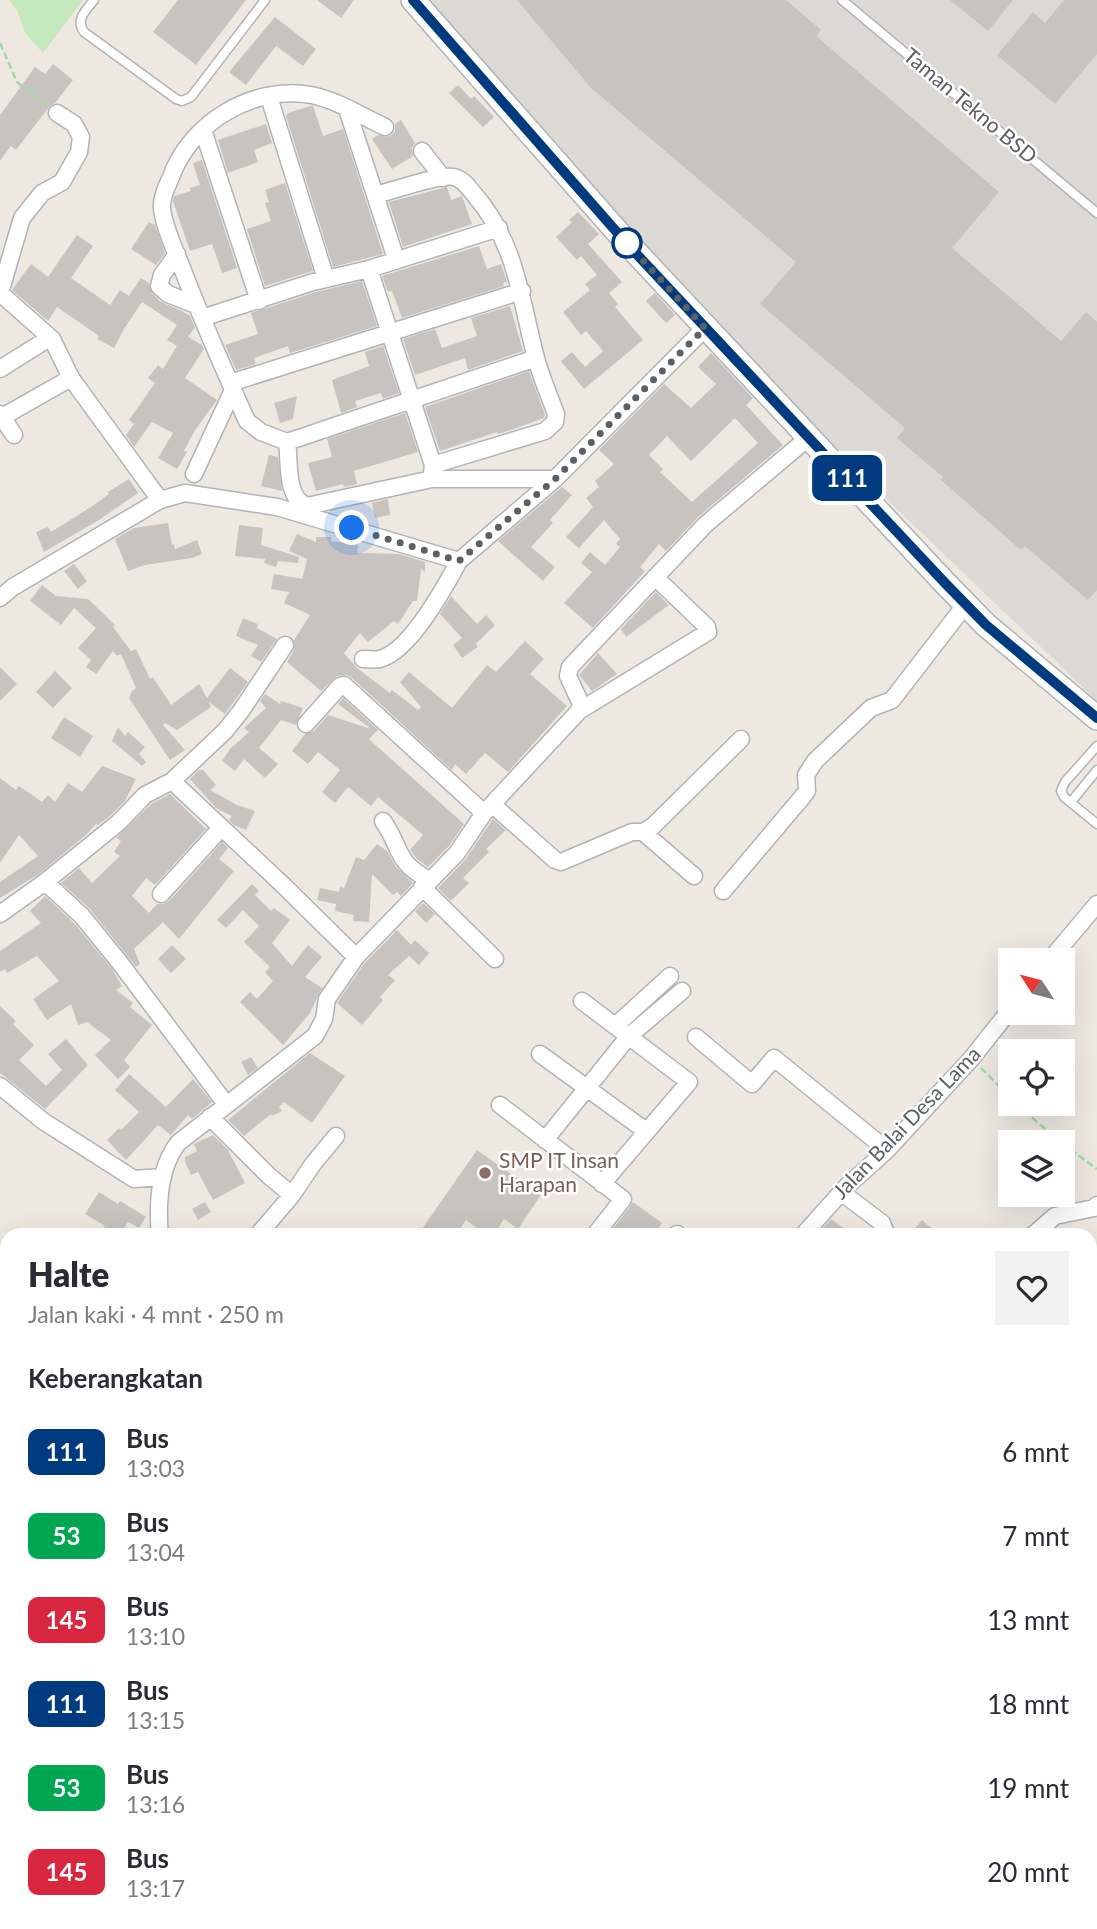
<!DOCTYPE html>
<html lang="id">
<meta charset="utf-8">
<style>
:root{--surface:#fff;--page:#f2f2f3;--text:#2b2b33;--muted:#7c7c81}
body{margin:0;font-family:Lato,sans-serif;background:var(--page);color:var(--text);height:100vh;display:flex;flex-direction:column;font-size:26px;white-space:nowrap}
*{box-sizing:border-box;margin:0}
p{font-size:23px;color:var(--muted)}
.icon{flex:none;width:38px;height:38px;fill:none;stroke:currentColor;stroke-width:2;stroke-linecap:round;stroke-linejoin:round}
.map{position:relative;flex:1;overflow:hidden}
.sheet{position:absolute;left:0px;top:1228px;width:1097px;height:702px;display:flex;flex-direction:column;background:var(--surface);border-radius:21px 21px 0 0;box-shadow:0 7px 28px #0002}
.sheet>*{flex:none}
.badge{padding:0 14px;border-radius:10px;font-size:24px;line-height:46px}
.needle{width:46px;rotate:306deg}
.fabs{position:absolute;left:998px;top:948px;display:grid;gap:14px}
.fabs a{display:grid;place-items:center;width:77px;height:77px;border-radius:0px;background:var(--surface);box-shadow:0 7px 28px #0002;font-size:35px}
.you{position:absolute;width:35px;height:35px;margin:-18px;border:5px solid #fff;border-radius:50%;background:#1a73e8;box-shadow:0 0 0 10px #1a73e833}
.map>.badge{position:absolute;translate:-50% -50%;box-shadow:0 0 0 4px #fff}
h2{padding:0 28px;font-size:26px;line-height:63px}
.round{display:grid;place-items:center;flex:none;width:74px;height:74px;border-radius:0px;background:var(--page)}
.headline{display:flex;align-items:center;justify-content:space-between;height:119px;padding:0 28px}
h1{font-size:33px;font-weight:800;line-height:52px}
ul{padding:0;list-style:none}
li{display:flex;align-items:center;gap:21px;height:84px;padding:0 28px}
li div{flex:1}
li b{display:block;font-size:26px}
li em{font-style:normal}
li .badge{min-width:77px;font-weight:700;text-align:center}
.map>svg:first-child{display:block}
.industrial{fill:#dcd8d4}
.green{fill:#c5e7bc}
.building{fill:#c9c3bf;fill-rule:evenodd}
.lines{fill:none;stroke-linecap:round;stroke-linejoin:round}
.lane-casing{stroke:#afb4b8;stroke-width:11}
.street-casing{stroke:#afb4b8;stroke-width:19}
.secondary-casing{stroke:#aeb4b8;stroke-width:26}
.path{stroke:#9fdaa1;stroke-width:2.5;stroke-dasharray:7 3.5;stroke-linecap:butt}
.lane{stroke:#fff;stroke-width:8}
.street{stroke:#fff;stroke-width:16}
.secondary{stroke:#fff;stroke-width:23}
.line-casing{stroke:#fff;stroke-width:16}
.line{stroke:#003b80;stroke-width:10}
.walk{stroke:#5a6063;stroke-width:7;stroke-dasharray:0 12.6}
.stop-dot{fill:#fff;stroke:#003b80;stroke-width:3.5}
.education-dot{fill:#8d6e63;stroke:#fff;stroke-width:2.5}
.labels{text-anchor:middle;stroke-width:5;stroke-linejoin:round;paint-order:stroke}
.street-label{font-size:21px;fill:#5a6063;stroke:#fff}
.education-label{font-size:21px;fill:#785e54;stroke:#fff;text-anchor:start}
</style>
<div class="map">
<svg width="1097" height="1929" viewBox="0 0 1097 1929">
<rect width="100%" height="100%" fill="#eee8e1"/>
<path class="industrial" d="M422 0H1097V701L806 422Z"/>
<path class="green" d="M9 0H83L43 53 25 33 17 10Z
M136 1923H271L280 1929H132Z"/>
<path class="building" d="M178 0H246L196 65 153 32Z
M317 0H354L341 18Z
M517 0H786L821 30 816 36 999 192 952 248 1061 341 1086 312 1097 322V590L1088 600 1025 546 1021 550 941 480 943 477 897 438 905 428 760 304 796 262 591 88Z
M950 0H1013L988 31Z
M1064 0H1097V54L1055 104 997 55 1033 12 1045 23Z
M275 17 316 49 303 66 276 46 246 85 229 72Z
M53 64 73 80 55 103 49 107 16 150 11 146 0 161V115L35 67 45 74Z
M458 85 471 99 474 96 494 117 483 127 449 93Z
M310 106H313L323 136 343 129 383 254 333 267 286 116 288 113Z
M401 120 415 143 412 148 413 156 392 169 372 139 378 135 385 137 390 136 395 131V124Z
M266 124 272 143 254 150 258 162 228 173 218 140Z
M202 160 237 268 222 273 212 244 190 251 173 201 174 196 191 191 190 188 200 185 193 163Z
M285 183 313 271 265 286 247 229 271 221 265 203 269 202 265 190Z
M447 187 451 200 462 196 472 224 403 247 389 202Z
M578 212 599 234 588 244 622 282 609 293 618 304 615 307 643 340 584 389 561 361 572 352 585 367 603 351 586 331 581 335 563 312 590 290 585 284 597 275 581 256 577 260 556 237 572 222 569 220Z
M149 222 155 225 165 253 156 265 131 249Z
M77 235 93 246 71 278 110 305 120 290 129 296 141 278 149 283 152 293 161 302 182 311 190 316 192 321 195 327 188 337 202 345 204 349 185 378 217 400 195 430 184 451 187 452 177 469 158 458 173 433 152 422 134 447 126 435 134 424 129 420 155 383 148 378 158 365 163 369 177 346 167 340 177 325 142 302 124 329 114 348 97 339 99 336 57 307 48 321 12 290 31 264 48 277Z
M479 246 487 269 501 264 507 282 503 283 504 286 402 318 392 291 388 292 382 276Z
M362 281 377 326 290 353 288 346 254 358 256 364 236 370 225 345 258 334 251 313 316 292Z
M655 293 675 315 666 323 646 301Z
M510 306 523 351 468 370 465 358 415 375 403 339 435 329 442 348 477 336 471 318Z
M383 346 399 393 383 399 381 393 355 401 357 407 341 413 332 380 369 366 365 352Z
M711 353 753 398 746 405 783 445 699 516 666 551 659 544 640 567 645 571 593 628 564 603 592 572 581 563 590 552 605 565 620 547 616 544 620 539 604 520 579 548 566 537 593 507 586 498 599 487 595 481 614 464 599 450 664 384 691 408 716 384 698 367ZM735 418 758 443 692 502 660 472 663 469 649 455 667 436 691 461Z
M529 371 545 415 544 418 511 430 498 434 497 432 440 451 425 407Z
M297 396 293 419 280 423 274 403Z
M405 413 418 452 354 471 357 484 344 487 343 484 316 491 308 463 332 457 327 439Z
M269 455 278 457 282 491 261 486Z
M129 479 138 493 99 520 44 552 36 532 48 527 51 532 94 505 109 494 108 492Z
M562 487 572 495 550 520 553 523 531 547 555 567 543 581 498 541Z
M388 499 390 515 375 518 372 503Z
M168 523 172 545 174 544 175 549 197 540 202 554 192 558 145 565 128 571 115 539 134 528Z
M239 525 263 528 261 545 299 557 298 563 278 561 276 567 264 563 265 559 235 556Z
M297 534 316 542V537H331V541L358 545 357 553 399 554 425 562V572L421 569 417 601H413L398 624 394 621 368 642 360 633 344 653 357 668 390 693 392 690 418 710 421 707 400 682 409 672 452 708 487 665 496 672 525 641 544 659 530 674 567 706 508 772 485 753 466 774 455 764 452 770 351 677 346 675 337 676 321 691 287 662 294 650V640L310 615 284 603 289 592 271 589 274 574 302 579 307 559 289 551Z
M74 564 87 581 78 589 64 571Z
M42 585 56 596 88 599 115 625 113 627 131 651 136 649 150 679 153 677 171 705 199 684 207 698 230 668 248 682 225 714 209 702 211 707 177 730 165 723 163 725 185 750 170 760 129 698 132 691 136 688 121 654 117 656 113 651 96 674 86 667 91 660 78 648 96 628 74 608 61 625 30 601Z
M656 592 669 605 626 637 621 629Z
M451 596 477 624 486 615 495 625 476 644 478 647 462 658 453 645 462 638 440 614Z
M243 618 258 624 257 628 277 639 261 662 251 656 258 645 236 636Z
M598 653 617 674 592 691 579 675Z
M0 667 17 684 0 701Z
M55 671 72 688 53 708 36 692Z
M265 694 280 704 281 701 303 708 296 725 281 720 259 748 278 764 265 778 244 759 235 771 222 761 230 749 249 732 244 728 266 708 260 701Z
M343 698 378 730 369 739 371 741 464 824 449 846 428 867 417 859 410 850 423 835 378 797 371 806 348 787 335 803 322 792 340 770 318 752 308 764 292 751 305 734 314 731 328 715 371 729 338 704Z
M64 717 93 736 80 757 51 738Z
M118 727 125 736 128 732 145 747 139 754 146 762 142 766 112 741Z
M102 766 136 779 125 801 111 815 98 825 96 824 87 834 39 874 0 898V882L38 856 19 835 0 863V778L16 790 19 786 42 802 48 795 55 802 68 783 82 792Z
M199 770H203L216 785 210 790 237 805 255 811 246 830 234 825 229 820 232 816 216 808 190 779Z
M170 794 206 829 155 885 146 878 132 896 149 913 157 904H164L169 901 222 842 228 848 219 859 234 871 179 939 163 922 134 949 140 964 136 967 90 909 61 883 79 868 92 883 120 856 114 852 121 841 116 838 151 804Z
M493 819 506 830 486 849 489 852 463 878 469 883 451 901 438 888 465 860Z
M377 844 387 851 396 867 413 883 401 896 397 892 393 895 372 874 369 922 353 921 354 915 335 911 336 904 317 900 320 888 339 892 340 887 344 888 356 857 364 860Z
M252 884 259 891 255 895 271 911 274 908 290 920 272 943 292 966 308 945 322 957 305 977 322 988 310 1013 283 1045 240 1002 250 992 257 999 273 981 265 972 270 967 244 942 259 926 243 910 226 928 217 920Z
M45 896 74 923 112 969 122 986 116 990 133 1003 130 1007 152 1025 124 1060 130 1067 118 1079 95 1055 111 1040 87 1022 78 1025 71 1004 47 1020 33 999 59 981 37 956 7 973 5 969 0 972V951L41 923 30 911Z
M423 903 435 914 426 923 415 911Z
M397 930 411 945 415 940 429 953 419 965 409 956 388 975 395 980 380 997 383 1000 362 1025 337 1003 364 964Z
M172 945 186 959 171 973 158 959Z
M0 1006 16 1021 13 1024 34 1045 19 1060 46 1086 62 1070 48 1054 66 1039 88 1065 45 1109 0 1073Z
M310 1053 345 1076 312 1123 284 1102 279 1107 282 1111 272 1116 271 1114 244 1136 228 1120Z
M251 1057 258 1068 248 1075 241 1062Z
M129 1074 166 1107 193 1079 212 1102 192 1119 188 1115 171 1135 158 1125 126 1160 107 1140 119 1128 121 1130 139 1112 115 1090Z
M213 1135 228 1150 245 1183 213 1200 198 1172 191 1175 185 1162V1157L197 1151 194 1144Z
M477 1150 541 1195 518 1229 504 1219 493 1236H488L466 1220 455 1236H417Z
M99 1192 118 1204 120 1201 146 1217 139 1228 128 1222 119 1236H99L105 1226 85 1214Z
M205 1202 211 1212 198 1220 192 1209Z
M633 1202 662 1223 653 1236H608Z
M831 1219 855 1236H822L819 1233Z
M922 1220 940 1236H909Z"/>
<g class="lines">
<g class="lane-casing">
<path id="lane" d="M94 0C86 10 75 20 84 32L176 99 182 101 191 97 265 0
M842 0 1097 213
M1097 746 1065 782 1061 791 1064 797 1097 824
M1071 802 1097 770"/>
</g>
<g class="street-casing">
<path id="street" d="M269 97 326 279
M347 109 396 259
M57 113 74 124 81 137 79 152 62 182 42 193 22 218 0 293 52 339 71 378 160 500
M385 127C361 116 337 100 311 95 253 85 191 122 171 177 167 186 161 198 162 208 163 225 176 252 182 268 202 320 224 370 247 421L261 432 287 442C290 462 285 498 307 506L432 479H555
M203 130 259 301
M422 151 443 178
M376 195C392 191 440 174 454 177 463 179 468 187 474 194 517 244 520 298 536 358 541 377 549 395 556 414L555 422 545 431 433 465
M177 254 162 275 159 286 168 294 196 305
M369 269 433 465 432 473
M202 318 313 282 369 269 499 228
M0 369 43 342
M230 383 522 291
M0 414 14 435
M2 417 71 378
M287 442 536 358
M194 474 233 390
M0 598 13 587 160 500 185 493 277 507 459 561 555 479 705 328
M363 659C368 659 376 660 380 659 410 651 445 587 459 561
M579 711 708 632 707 627 655 577
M306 724 340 686 344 685 484 813
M172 781 283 885 356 957
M493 805 555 860 561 862 632 832H643L653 826 741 739
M383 821C403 850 394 861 429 880
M643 832 694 876
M45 882 118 823 145 795 172 781 225 731 241 711 285 645
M422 887 495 959
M723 891 804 795 807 791 806 775 815 761 871 708 892 700 966 604
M161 894 221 828
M0 914 45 882 82 916 120 963 226 1104
M1049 961 1097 904
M582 1001 689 1082 602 1184
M615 1026 670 976
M696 1037 752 1084 774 1058 887 1150
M540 1054 646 1131
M0 1086 43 1121 134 1179 163 1177
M500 1105 623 1199 594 1236
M210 1117 269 1176 292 1195 313 1164 336 1136
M545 1140 629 1036 682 991
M841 1192 882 1223 887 1236
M677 1234 679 1236
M160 1236C157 1204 159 1168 178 1143L315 1036 324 1019 327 999 356 957 457 853 484 813 579 711 581 704 568 676 570 667 706 524 808 438
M257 1236 292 1195
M802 1236 846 1187 887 1150 971 1059 1010 1010
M1032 1236 1055 1216 1094 1208 1097 1205
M1090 1350 1097 1339
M0 1387 7 1349
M0 1458 7 1462
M0 1506 7 1510
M1090 1554 1097 1556
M0 1653 7 1656
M0 1756 7 1757
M1090 1871 1097 1873
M894 1923 896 1929
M51 1929 55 1923
M388 1929 393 1923
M509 1929 512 1923"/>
</g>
<g class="secondary-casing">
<path id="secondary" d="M413 0 629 245 945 583 986 625 1097 718"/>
</g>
<path class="path" d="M0 43 17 82 46 104
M981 1068 1010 1097
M1016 1104 1062 1143
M1062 1143 1097 1169"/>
<use href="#lane" class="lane"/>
<use href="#street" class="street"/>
<use href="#secondary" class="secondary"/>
</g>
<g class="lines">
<g class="line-casing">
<path id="line" d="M413 0 629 246 945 583 986 625 1097 718"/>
</g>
<use href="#line" class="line"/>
<path class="walk" d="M352 528 459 561 555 479 705 328 627 243"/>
</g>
<circle class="stop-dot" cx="627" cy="243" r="14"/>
<circle class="education-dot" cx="485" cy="1173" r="7"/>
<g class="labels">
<g class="street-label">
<text transform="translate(970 106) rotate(40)" y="7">Taman Tekno BSD</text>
<text transform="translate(907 1123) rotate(-46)" y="7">Jalan Balai Desa Lama</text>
</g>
<g class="education-label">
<text x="499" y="1168">SMP IT Insan<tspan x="499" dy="24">Harapan</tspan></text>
</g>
</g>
</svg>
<div class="fabs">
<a><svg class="needle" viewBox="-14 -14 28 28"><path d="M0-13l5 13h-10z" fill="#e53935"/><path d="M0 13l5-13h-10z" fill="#7c7c81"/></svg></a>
<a><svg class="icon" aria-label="locate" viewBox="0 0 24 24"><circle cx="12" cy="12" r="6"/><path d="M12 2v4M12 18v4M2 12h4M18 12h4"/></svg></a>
<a><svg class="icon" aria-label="layers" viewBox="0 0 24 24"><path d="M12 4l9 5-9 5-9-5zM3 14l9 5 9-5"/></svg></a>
</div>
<div class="you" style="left:352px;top:528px"></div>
<b class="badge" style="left:847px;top:478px;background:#003b80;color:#fff">111</b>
<section class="sheet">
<div class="headline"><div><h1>Halte</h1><p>Jalan kaki · 4 mnt · 250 m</p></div><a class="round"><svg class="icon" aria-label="heart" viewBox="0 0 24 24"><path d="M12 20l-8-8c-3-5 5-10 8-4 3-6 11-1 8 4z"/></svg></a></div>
<h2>Keberangkatan</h2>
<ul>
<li><span class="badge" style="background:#003b80;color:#fff">111</span><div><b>Bus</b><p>13:03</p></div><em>6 mnt</em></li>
<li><span class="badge" style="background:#00a651;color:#fff">53</span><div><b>Bus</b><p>13:04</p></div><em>7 mnt</em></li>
<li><span class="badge" style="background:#d7263d;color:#fff">145</span><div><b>Bus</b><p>13:10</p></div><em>13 mnt</em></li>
<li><span class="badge" style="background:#003b80;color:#fff">111</span><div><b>Bus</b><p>13:15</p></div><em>18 mnt</em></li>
<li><span class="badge" style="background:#00a651;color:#fff">53</span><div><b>Bus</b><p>13:16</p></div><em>19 mnt</em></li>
<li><span class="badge" style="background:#d7263d;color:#fff">145</span><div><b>Bus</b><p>13:17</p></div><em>20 mnt</em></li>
</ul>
</section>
</div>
